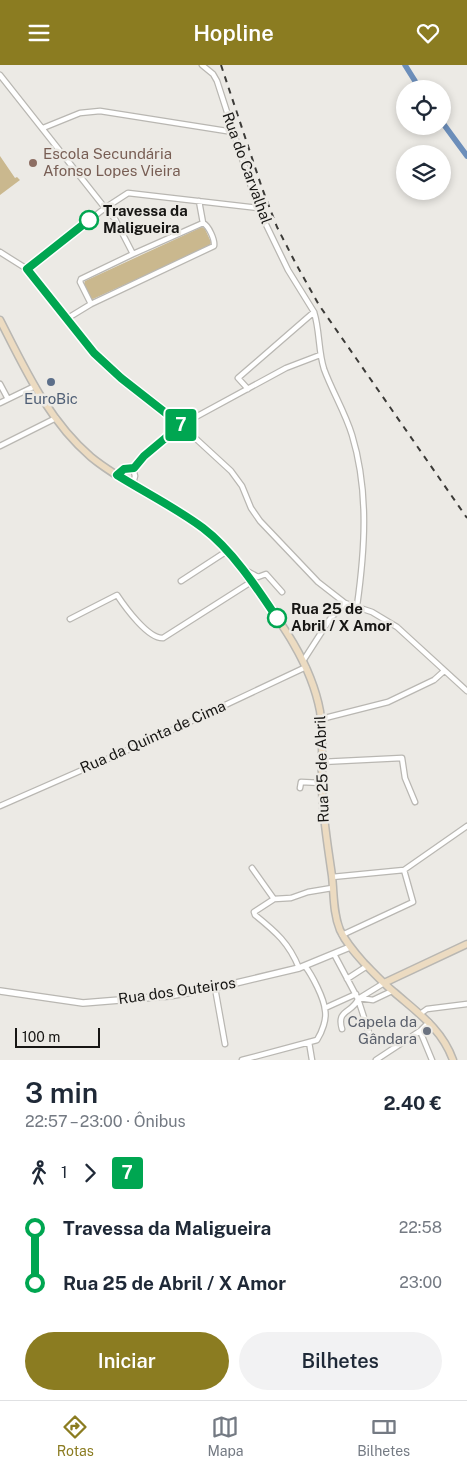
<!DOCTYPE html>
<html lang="pt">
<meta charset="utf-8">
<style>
:root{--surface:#fff;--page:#f2f2f3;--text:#1f2937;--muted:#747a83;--line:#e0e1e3;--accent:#8b7c21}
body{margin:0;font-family:"Public Sans",sans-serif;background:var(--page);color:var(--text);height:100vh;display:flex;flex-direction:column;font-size:19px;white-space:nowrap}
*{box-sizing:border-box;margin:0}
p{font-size:16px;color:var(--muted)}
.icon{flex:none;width:28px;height:28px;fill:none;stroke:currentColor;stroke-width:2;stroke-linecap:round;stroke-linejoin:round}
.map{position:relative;height:995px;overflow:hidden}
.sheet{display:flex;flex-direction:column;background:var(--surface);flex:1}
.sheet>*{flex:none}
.badge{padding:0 10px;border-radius:4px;font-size:18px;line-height:32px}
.tools{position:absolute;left:396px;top:15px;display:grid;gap:10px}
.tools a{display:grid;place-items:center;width:55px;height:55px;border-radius:50%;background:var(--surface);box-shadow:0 2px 8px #0003;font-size:25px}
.scale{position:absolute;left:15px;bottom:12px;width:85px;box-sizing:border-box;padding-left:5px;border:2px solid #171614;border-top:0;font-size:14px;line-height:18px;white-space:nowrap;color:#171614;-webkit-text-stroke:4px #eceae5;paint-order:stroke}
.map>.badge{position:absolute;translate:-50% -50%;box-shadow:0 0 0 2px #fff}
.legs{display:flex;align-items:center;gap:8px;height:55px;padding:0 25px;font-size:16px}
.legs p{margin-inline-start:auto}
.head{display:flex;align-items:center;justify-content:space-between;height:85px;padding:0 25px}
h1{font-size:28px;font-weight:600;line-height:38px}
.button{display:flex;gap:10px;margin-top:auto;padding:10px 25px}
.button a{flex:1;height:58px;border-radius:30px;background:var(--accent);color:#fff;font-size:20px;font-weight:600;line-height:58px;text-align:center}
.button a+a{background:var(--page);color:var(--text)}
ul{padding:0 25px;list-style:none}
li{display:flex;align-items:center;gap:18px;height:55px;font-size:19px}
li i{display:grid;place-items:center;width:8px;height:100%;margin:0 6px;background:currentColor}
li i::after{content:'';width:12px;height:12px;margin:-6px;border:4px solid;border-radius:50%;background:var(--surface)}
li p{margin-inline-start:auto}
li:first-child i{background:linear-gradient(#0000 50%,currentColor 0)}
li:last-child i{background:linear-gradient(currentColor 50%,#0000 0)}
header{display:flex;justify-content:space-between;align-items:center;height:65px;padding:0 25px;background:var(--accent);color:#fff;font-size:22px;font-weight:600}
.menu{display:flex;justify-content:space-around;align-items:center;height:70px;border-top:1px solid var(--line);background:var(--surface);font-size:14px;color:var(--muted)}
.menu a{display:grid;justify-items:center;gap:2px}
.menu .current{color:var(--accent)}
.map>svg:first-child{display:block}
.green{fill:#cab88e}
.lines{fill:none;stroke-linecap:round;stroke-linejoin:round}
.canal{stroke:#6c8eba;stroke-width:5.5}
.minor-casing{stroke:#b9b7b2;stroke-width:7}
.tertiary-casing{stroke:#b9b7b2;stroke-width:8}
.secondary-casing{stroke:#b9b7b2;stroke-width:9}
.minor{stroke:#fff;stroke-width:4.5}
.tertiary{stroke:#fff;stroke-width:5.5}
.secondary{stroke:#ecdbc1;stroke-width:6}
.rail{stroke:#3c3b38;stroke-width:2;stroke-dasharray:6 6;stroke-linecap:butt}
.line-1-casing{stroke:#fff;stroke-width:11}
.line-1{stroke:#00a651;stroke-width:8}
.education-dot{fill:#8d6e63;stroke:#eceae5;stroke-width:2}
.stop-1-dot{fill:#fff;stroke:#00a651;stroke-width:2.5}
.service-dot{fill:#5c6f8a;stroke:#eceae5;stroke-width:2}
.worship-dot{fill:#6b7280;stroke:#eceae5;stroke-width:2}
.labels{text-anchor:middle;stroke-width:5;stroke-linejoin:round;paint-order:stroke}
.education-label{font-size:15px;fill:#785e54;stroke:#eceae5;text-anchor:start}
.street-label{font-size:15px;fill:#171614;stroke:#eceae5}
.stop-label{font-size:15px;font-weight:bold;fill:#171614;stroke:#eceae5;text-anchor:start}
.service-label{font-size:15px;fill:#4e5e75;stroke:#eceae5}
.worship-label{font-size:15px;fill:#5b616d;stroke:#eceae5;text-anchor:end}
</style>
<header><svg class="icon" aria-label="menu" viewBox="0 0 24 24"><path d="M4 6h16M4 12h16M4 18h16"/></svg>Hopline<svg class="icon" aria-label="heart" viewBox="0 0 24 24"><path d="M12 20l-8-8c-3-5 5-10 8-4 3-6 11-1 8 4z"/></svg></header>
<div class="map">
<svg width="467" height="995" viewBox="0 0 467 995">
<rect width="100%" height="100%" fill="#eceae5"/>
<path class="green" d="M0 91 15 113 17 112 20 115 0 130Z
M202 162 205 164 211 177 210 181 93 234 89 233 84 219 85 216Z"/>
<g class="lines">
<path class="canal" d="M405 0 420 24
M442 57 467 91"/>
<g class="minor-casing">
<path id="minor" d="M202 0 213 9 217 16 258 143 288 205 314 247C320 266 318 285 324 304 332 326 345 347 352 370 369 426 365 484 357 541
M0 10 105 143 115 154 133 189
M43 63 80 48 100 46 233 67
M199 136 203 158
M0 187 27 204 94 288 121 313 181 360 231 406 242 421 251 443 260 456 318 517 345 538 372 547 397 562 467 626
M27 204 105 143 128 128 258 143
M68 253 91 239 214 181C215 175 209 161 203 158L133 189 81 214 80 217 91 239
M0 319 8 334
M248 324 238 313 314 247
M0 338 35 321
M0 381 56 353
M117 410 124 404 133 403 144 391 181 360 286 303 320 290
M133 419 135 411 133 403
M244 507 247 506 258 512 266 509 282 527
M181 516 227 486
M70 554 117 530C125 542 148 574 163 573L251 517
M303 596 330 554 345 538
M321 654 388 637 434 615 444 606
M321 697 402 693 405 713 415 737
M300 723 301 717 322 718
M0 741 153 674 306 602
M252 803 274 834
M332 812 404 805 467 761
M342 870 413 837 404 805
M334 889 358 934 372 977
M299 903C289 878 276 867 255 850L254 847 274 834 291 833 308 827 332 823
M347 914 367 901
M215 923 225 979
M359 933 373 935 392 926
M325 943 356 929
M420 949 427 944 467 939
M342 964C336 944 353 948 358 934L384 918
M420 966 432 995
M309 977 312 995
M242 995 317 975C322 967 327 954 325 945 324 933 312 910 305 901
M376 995 420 966 429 957"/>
</g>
<g class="tertiary-casing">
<path id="tertiary" d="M0 926 83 938 169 931 215 923 299 903 350 882"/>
</g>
<g class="secondary-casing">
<path id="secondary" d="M0 255C25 304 48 355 91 392 125 420 168 436 203 463 223 478 238 498 252 518 281 557 311 598 320 646 324 670 321 700 322 724 323 754 328 782 332 811 334 829 333 848 340 865 346 878 355 888 364 898 374 908 383 918 394 927 418 948 442 964 453 995
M384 918 467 879"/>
</g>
<use href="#minor" class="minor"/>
<use href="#tertiary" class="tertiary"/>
<use href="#secondary" class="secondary"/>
<path class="rail" d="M221 0 262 123 277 162 296 199 319 240 467 453"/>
</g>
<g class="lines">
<g class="line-1-casing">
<path id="line-1" d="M89 155 27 204 94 288 121 313 181 360 144 391 134 403 124 404 117 410C146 428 176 443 203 463 232 485 257 523 277 553"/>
</g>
<use href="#line-1" class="line-1"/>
</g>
<circle class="education-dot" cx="33" cy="98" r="5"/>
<g class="stop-1-dot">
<circle cx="89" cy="155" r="9"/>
<circle cx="277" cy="553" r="9"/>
</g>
<circle class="service-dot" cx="51" cy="317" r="5"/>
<circle class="worship-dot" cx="427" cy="966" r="5"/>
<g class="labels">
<g class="education-label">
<text x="43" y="94">Escola Secundária<tspan x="43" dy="17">Afonso Lopes Vieira</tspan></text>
</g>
<g class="street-label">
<text transform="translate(247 103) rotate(70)" y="5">Rua do Carvalhal</text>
<text transform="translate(153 672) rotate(-24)" y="5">Rua da Quinta de Cima</text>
<text transform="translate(322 704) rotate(-92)" y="5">Rua 25 de Abril</text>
<text transform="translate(177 926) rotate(-8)" y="5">Rua dos Outeiros</text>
</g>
<g class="stop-label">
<text x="103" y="151">Travessa da<tspan x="103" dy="17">Maligueira</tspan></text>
<text x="291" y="549">Rua 25 de<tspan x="291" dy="17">Abril / X Amor</tspan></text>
</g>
<g class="service-label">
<text x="51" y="339">EuroBic</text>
</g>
<g class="worship-label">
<text x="417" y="962">Capela da<tspan x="417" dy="17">Gândara</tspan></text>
</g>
</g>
</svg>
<div class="tools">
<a><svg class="icon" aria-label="locate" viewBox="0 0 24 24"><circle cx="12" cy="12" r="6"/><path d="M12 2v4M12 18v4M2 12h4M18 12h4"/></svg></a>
<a><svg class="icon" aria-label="layers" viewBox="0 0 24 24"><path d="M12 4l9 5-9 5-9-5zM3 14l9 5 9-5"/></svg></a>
</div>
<div class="scale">100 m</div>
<b class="badge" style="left:181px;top:360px;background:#00a651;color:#fff">7</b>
</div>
<section class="sheet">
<div class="head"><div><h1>3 min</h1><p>22:57 – 23:00 · Ônibus</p></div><b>2.40 €</b></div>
<div class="legs"><svg class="icon" aria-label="walk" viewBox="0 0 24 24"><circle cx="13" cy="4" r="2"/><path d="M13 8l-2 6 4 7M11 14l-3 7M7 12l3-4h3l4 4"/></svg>1<svg class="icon" aria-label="forward" viewBox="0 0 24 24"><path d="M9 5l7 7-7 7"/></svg><b class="badge" style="background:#00a651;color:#fff">7</b></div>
<ul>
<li><i style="color:#00a651"></i><b>Travessa da Maligueira</b><p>22:58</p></li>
<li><i style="color:#00a651"></i><b>Rua 25 de Abril / X Amor</b><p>23:00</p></li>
</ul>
<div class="button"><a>Iniciar</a><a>Bilhetes</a></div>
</section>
<nav class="menu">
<a class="current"><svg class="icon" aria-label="directions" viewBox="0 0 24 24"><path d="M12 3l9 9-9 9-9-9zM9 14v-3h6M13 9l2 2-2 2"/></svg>Rotas</a>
<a><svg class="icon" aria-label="map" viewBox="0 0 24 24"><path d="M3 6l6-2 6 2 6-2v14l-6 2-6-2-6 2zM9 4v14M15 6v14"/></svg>Mapa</a>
<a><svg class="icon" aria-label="tickets" viewBox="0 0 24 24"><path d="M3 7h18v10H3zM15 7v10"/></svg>Bilhetes</a>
</nav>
